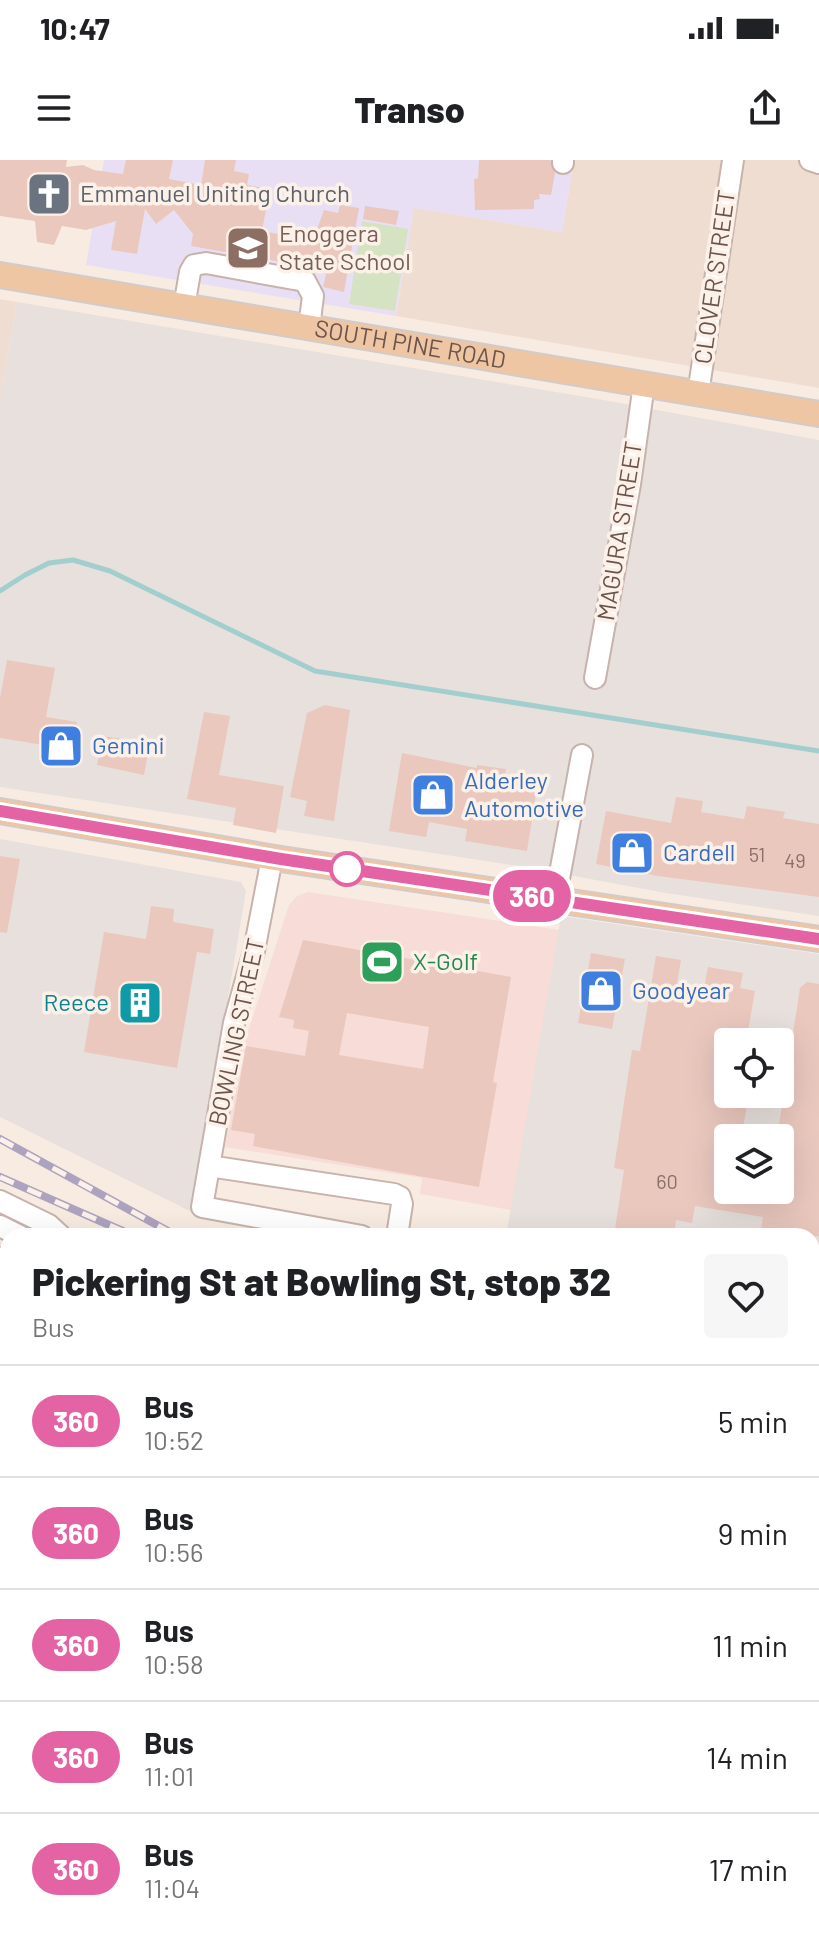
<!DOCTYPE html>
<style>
:root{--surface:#fff;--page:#f6f6f6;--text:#202124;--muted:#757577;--line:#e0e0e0}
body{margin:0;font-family:Barlow,sans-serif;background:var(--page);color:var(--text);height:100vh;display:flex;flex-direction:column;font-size:30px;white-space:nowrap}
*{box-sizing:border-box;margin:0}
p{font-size:26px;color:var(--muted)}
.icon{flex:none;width:44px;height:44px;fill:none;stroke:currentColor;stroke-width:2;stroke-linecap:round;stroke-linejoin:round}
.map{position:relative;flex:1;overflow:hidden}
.panel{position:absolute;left:0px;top:1068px;width:820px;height:714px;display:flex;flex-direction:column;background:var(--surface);border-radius:24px 24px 0 0;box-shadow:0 8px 32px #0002}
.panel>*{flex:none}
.badge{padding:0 16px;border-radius:26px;font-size:28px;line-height:52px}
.tools{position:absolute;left:714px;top:868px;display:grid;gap:16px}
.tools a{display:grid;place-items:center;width:80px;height:80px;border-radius:8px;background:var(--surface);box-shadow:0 8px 32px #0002;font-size:40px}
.map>.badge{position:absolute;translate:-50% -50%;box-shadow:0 0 0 4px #fff}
.round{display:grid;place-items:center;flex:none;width:84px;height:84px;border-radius:8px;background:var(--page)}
.overview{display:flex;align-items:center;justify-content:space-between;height:136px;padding:0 32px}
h1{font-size:38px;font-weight:800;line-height:60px}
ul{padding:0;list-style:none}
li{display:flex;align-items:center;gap:24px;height:112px;padding:0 32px;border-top:2px solid var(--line)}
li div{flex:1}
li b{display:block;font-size:30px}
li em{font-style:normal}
li .badge{min-width:88px;font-weight:700;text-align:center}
.status{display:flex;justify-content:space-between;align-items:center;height:56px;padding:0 40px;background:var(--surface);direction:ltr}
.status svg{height:22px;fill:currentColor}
header{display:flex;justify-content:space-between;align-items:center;height:104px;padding:0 32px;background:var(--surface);font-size:36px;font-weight:800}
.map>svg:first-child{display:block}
.residential{fill:#efddd2}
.commercial{fill:#f7dcd7}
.industrial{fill:#e8e0dd;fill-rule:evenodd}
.education{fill:#e9dff4}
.green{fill:#d5e3c3}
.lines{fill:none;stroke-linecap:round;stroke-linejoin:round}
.stream{stroke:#a2cfce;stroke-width:5}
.building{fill:#eac8be;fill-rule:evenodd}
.minor-casing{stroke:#c7b3ab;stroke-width:24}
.major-casing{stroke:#d3cbc9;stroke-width:28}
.minor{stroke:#fff;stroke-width:20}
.major{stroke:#eec6a3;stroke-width:24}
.rail-casing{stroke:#aea3bf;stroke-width:8}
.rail{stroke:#fcf1e8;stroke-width:5;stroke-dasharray:15;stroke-linecap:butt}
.line-casing{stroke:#fff;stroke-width:18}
.line{stroke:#e463a4;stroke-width:12}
.stop-dot{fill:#fff;stroke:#e463a4;stroke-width:4}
.labels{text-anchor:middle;stroke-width:7;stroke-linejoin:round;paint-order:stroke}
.number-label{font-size:20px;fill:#8c7068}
.worship-label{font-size:24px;fill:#5b616d;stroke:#fcf1e8;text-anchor:start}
.education-label{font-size:24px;fill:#785e54;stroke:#fcf1e8;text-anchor:start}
.street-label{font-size:24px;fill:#6c534c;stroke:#fcf1e8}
.shop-label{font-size:24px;fill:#366cbe;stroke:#fcf1e8;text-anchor:start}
.leisure-label{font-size:24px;fill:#27864d;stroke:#fcf1e8;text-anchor:start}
.culture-label{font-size:24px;fill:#0d838f;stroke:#fcf1e8;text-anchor:end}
</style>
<div class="status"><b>10:47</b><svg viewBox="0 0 49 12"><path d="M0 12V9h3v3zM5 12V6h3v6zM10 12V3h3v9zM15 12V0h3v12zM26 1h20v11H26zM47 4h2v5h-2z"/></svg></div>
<header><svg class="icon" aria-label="menu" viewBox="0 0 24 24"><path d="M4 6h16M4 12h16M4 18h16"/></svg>Transo<svg class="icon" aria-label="share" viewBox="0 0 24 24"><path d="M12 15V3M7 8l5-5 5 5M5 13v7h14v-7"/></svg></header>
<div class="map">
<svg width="819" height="1781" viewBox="0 0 819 1781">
<rect width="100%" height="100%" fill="#f8ece2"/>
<path class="residential" d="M574 0H819V228L396 156 414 47 562 72Z
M0 139 17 142 0 237Z
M816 1323H819V1781H731L732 1774H812V1327Z
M166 1774H311L340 1781H165Z
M542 1774H682L681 1781H571Z"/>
<path class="commercial" d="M308 732 559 770 511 1050 420 1034 422 1018 225 987 244 884 289 745 297 736Z
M0 1700 8 1702V1774H166L165 1781H0Z"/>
<path class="industrial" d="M17 142 598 239 819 280V756L666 733 525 707 0 627V237Z
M0 679 241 722 246 731 192 1052 0 957Z
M561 756 819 794V1207L812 1206V1076H506ZM728 882H780V934H728ZM728 978H780V1030H728Z"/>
<path class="education" d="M104 0H574L562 72 414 48 396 156 86 105Z"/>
<path class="green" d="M362 61 408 69 395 151 349 144Z"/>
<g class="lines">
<path class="stream" d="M0 431 25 415 49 403 73 400 110 411 315 511 819 591"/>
</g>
<path class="building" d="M0 0H67L66 7 83 5 94 10 123 14 126 0H173L169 19 201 25 205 0H236L234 11 249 14 247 25 270 29 262 71 313 80 324 50 338 53 340 45 359 48 344 132 323 127 327 110 300 102 299 105 191 86 193 74 174 50 156 64 145 49 137 94 111 90 116 61 86 70 62 66 54 85 37 82 35 61 0 56Z
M479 0H550L555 13 551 35 539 34 540 39 534 40V49L475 50 474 19 478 18Z
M365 46 399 51 396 65 363 59Z
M7 500 55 508 46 557 77 562 71 598 48 595 50 586 0 578V538Z
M325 545 350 550 334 661 304 656 307 641 290 637 307 553Z
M204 552 230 556 219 615 284 626 276 673 233 665 236 648 187 639Z
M103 576 150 583 144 615 97 605Z
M402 593 477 608V605L506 609 504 622 537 627 527 691 465 681 467 669 429 662 426 677 389 671Z
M676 637 703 641 701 652 744 659 747 646 785 652 783 658 819 664V737L658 716 596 704 606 651 671 663Z
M0 696 20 699 7 773 0 772Z
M151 746 174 749 173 762 214 769 210 794 197 792 177 908 84 892 104 772 146 779Z
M303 780 511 817 493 922 497 923 479 1027 253 986 255 974 231 970 246 886 305 896 309 871 293 868 294 860 279 857ZM347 853 429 867 423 909 339 895Z
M591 793 625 799 612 869 578 863Z
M656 796 681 800 677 824 704 828 708 807 743 813 740 828 755 831 746 882H728V934H749L743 968 732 966 728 978V1030H780V978H777L800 828 807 822 819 824V1076H760L763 1057 695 1046 692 1063 676 1060 674 1076H614L624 1010 614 1008 632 890 640 891Z"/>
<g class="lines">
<g class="minor-casing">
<path id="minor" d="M810 0 819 3
M563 3V0
M184 147 190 112 194 105 206 103 305 121 313 136 309 168
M698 234 733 0
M595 518 630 324 644 224
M272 698 254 791 234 863 202 1047 362 1076
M555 740 582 595
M209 1006 394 1034 400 1037 402 1044 397 1076
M0 1041 49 1065 61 1076
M0 1066 20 1076
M0 1098 8 1102
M0 1185 8 1184
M812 1294 819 1295
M0 1399 8 1353
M708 1781 709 1774"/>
</g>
<g class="major-casing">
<g id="major">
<path id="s1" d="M0 115 819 254"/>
<path d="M0 651 281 699 819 779"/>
<path d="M0 1677 8 1678"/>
<path d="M407 1774 436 1781"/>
</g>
</g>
<use href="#minor" class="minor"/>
<use href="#major" class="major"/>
<g class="rail-casing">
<path id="rail" d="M0 979 177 1076
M0 1017 134 1076
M812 1247 819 1248"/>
</g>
<use href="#rail" class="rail"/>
</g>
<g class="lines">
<g class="line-casing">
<path id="line" d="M0 651 281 699 819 779"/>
</g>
<use href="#line" class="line"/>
</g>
<defs>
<g id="church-square" transform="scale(2.3)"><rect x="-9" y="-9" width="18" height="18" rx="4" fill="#6b7280" stroke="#fcf1e8"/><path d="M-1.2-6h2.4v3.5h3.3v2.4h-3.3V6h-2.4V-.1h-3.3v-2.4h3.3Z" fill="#fff"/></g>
<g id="school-square" transform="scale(2.3)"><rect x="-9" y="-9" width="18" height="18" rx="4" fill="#8d6e63" stroke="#fcf1e8"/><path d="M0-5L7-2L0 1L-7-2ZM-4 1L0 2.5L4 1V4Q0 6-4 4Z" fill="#fff"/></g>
<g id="shop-square" transform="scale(2.3)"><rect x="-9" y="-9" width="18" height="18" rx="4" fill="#3f7fe0" stroke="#fcf1e8"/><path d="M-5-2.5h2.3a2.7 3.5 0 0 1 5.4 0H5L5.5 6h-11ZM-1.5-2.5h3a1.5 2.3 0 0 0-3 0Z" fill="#fff"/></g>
<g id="stadium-square" transform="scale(2.3)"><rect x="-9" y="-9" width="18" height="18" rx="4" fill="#2e9e5b" stroke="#fcf1e8"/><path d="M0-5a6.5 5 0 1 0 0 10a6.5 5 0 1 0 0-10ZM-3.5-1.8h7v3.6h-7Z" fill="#fff"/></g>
<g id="building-square" transform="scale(2.3)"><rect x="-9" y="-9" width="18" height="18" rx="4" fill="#0f9aa8" stroke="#fcf1e8"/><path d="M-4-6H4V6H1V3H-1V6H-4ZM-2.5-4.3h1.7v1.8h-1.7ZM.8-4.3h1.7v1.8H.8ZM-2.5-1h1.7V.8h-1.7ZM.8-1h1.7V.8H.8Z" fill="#fff"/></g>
</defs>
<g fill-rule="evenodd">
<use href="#church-square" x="49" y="34"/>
<use href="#school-square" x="248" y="88"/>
<use href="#shop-square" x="61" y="586"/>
<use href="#shop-square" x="433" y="635"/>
<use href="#shop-square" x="632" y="693"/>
<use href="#stadium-square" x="382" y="802"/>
<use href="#shop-square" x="601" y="831"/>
<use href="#building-square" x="140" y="843"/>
</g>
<circle class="stop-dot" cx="347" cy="709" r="16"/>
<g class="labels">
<g class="number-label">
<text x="757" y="702">51</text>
<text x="795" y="708">49</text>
<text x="667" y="1029">60</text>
</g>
<g class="worship-label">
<text x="80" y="42">Emmanuel Uniting Church</text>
</g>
<g class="education-label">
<text x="279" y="82">Enoggera<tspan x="279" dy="28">State School</tspan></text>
</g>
<g class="street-label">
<text transform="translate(715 117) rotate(-82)" y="8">CLOVER STREET</text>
<text dy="8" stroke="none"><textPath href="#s1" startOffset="416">SOUTH PINE ROAD</textPath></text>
<text transform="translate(620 371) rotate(-81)" y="8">MAGURA STREET</text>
<text transform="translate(237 872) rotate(-78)" y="8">BOWLING STREET</text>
</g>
<g class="shop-label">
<text x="92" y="594">Gemini</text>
<text x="464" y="629">Alderley<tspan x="464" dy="28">Automotive</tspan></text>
<text x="663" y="701">Cardell</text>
<text x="632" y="839">Goodyear</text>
</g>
<g class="leisure-label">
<text x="413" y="810">X-Golf</text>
</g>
<g class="culture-label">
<text x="109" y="851">Reece</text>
</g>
</g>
</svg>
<div class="tools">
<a><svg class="icon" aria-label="locate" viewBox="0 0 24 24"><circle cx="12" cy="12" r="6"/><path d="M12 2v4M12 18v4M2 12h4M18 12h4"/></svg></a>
<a><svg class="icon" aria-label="layers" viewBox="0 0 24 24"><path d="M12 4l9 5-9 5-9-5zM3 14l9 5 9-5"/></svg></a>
</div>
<b class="badge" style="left:532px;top:736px;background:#e463a4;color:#fff">360</b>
<section class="panel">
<div class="overview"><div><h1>Pickering St at Bowling St, stop 32</h1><p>Bus</p></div><a class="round"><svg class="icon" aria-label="heart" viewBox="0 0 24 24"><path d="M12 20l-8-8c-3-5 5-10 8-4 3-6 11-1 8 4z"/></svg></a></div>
<ul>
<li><span class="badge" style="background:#e463a4;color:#fff">360</span><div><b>Bus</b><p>10:52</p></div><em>5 min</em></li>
<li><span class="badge" style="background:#e463a4;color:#fff">360</span><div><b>Bus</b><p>10:56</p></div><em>9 min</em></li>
<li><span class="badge" style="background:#e463a4;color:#fff">360</span><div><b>Bus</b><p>10:58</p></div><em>11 min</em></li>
<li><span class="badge" style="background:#e463a4;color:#fff">360</span><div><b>Bus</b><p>11:01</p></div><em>14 min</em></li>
<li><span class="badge" style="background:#e463a4;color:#fff">360</span><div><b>Bus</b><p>11:04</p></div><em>17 min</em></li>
</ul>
</section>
</div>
